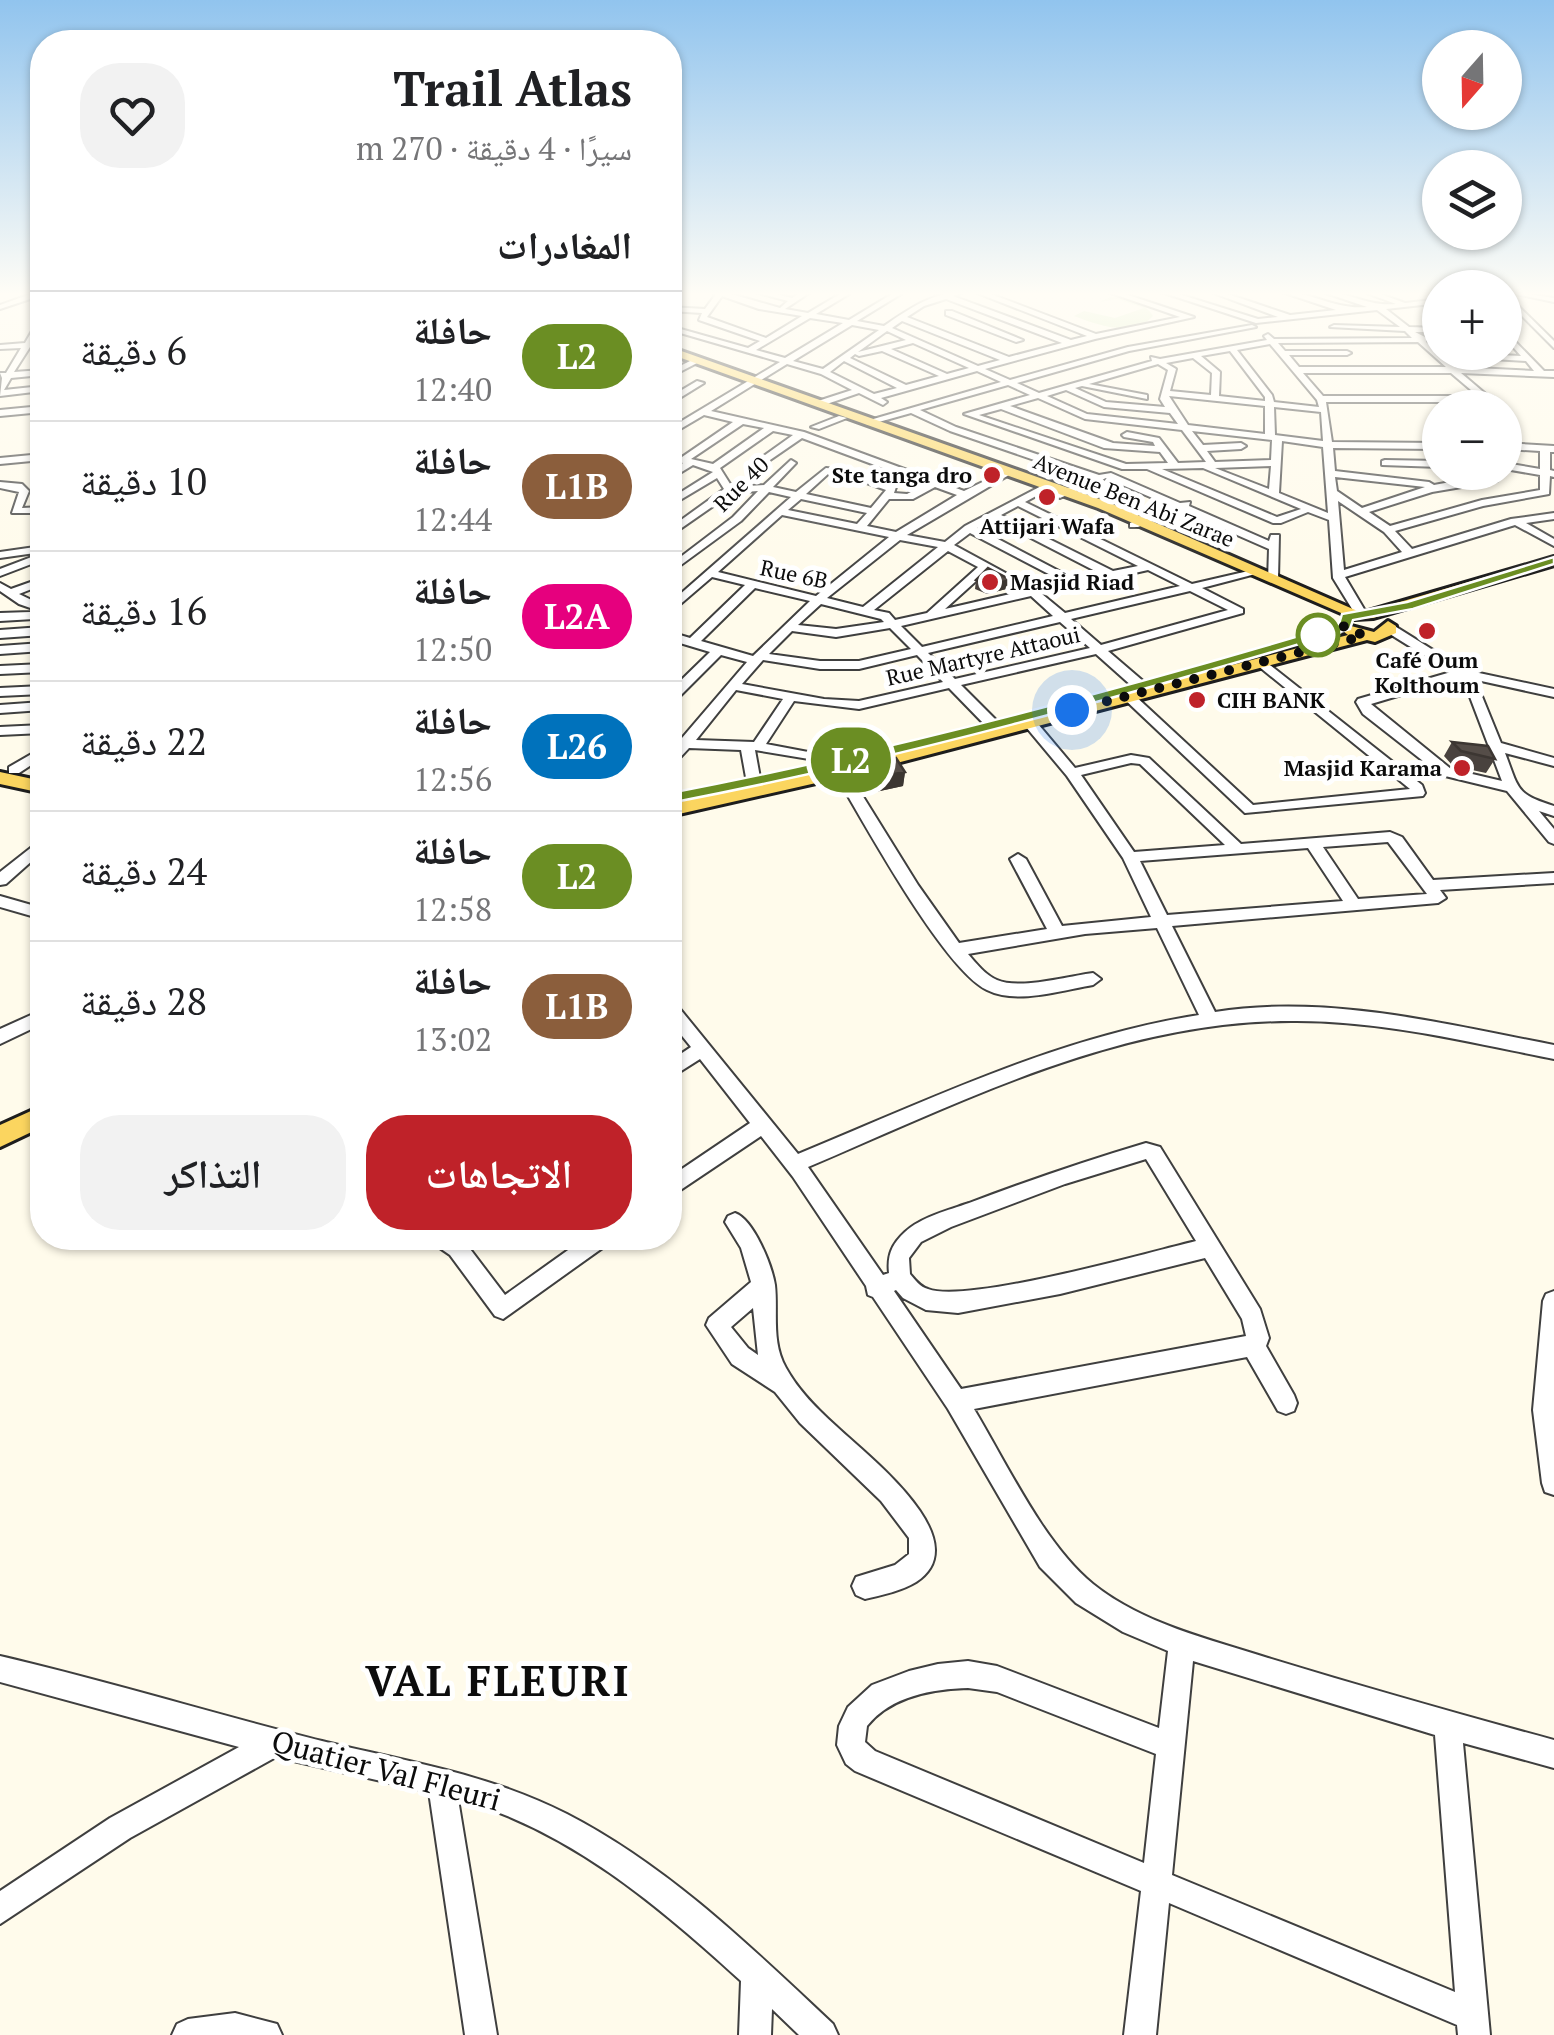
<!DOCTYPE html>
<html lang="ar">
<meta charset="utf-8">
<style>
:root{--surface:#fff;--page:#f2f2f2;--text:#202124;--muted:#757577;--line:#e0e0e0;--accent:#bf2229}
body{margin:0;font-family:"PT Serif","Noto Naskh Arabic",serif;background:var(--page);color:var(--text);direction:rtl;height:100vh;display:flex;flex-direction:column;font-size:38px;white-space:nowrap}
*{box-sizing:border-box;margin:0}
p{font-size:32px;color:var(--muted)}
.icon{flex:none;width:55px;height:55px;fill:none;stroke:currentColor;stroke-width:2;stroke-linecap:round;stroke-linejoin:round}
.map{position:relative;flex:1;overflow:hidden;direction:ltr}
.panel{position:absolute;left:30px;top:30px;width:652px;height:1220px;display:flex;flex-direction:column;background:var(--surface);border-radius:40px;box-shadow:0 2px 8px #0004;direction:rtl}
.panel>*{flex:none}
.badge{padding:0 20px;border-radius:32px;font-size:35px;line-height:65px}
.needle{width:65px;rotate:200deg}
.controls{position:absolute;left:1422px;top:30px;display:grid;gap:20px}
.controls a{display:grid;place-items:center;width:100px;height:100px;border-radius:50%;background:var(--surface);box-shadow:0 2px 8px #0004;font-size:50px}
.you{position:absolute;width:50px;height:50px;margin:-25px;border:8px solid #fff;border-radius:50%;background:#1a73e8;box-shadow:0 0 0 15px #1a73e833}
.map>.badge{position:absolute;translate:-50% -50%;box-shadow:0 0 0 5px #fff}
h2{padding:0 50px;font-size:38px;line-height:90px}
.round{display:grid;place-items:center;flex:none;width:105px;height:105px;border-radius:40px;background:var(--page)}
.head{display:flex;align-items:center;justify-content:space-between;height:170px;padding:0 50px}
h1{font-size:48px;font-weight:600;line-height:75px}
.primary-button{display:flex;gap:20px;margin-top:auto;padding:20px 50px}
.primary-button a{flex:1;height:115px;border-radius:40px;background:var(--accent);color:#fff;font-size:40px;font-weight:600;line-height:115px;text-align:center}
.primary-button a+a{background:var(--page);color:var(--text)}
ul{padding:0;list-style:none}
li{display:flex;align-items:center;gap:30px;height:130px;padding:0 50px;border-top:2px solid var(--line)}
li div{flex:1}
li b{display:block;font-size:38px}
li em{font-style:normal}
li .badge{min-width:110px;font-weight:700;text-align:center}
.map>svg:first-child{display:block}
.green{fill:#d0eab5}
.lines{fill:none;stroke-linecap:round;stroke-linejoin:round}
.minor-casing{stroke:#3f3f3f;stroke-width:4}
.major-casing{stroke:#1d1d1d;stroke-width:6}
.minor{fill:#fff;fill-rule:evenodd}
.major{fill:#fbd55f;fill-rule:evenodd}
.wall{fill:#49423e}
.shaded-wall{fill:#3c3632}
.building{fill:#554d48;stroke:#3c3632;stroke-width:2.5}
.line{fill:#6b8e23;stroke:#fff;stroke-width:2.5}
.walk{stroke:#0c0c0c;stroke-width:10;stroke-dasharray:0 18}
.poi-dot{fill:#bf2229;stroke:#fff;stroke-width:4}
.stop-dot{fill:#fff;stroke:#6b8e23;stroke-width:5}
.labels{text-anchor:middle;stroke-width:10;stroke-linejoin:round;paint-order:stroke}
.far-poi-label{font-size:22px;font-weight:bold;fill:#0c0c0c;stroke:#fff;text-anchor:end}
.far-street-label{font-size:22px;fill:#0c0c0c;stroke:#fff}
.near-street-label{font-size:30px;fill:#0c0c0c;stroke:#fff}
.near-district-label{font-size:42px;font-weight:bold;letter-spacing:2.5px;fill:#0c0c0c;stroke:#fff}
</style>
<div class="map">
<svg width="1554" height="2035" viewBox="0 0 1554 2035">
<rect width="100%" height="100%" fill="#fffbeb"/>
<path class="green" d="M1110 297C1125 298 1145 302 1153 316 1133 338 1098 325 1074 316L1084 311 1115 318 1144 308 1117 299 1100 302Z"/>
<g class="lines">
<g class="minor-casing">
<path id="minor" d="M39 291H42V295L0 309V305Z
M710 291H721L780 308 788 301 751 291H764L792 298 803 291H812L785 309 808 313 845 291H854L816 314 849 320 897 291H906L857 321 884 326C910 308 935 291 967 291L953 296 1071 340 1087 336 972 291H983L1096 334 1180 317 1105 291H1116L1194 317 1095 339 985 369 1010 380 1128 347 1252 325 1256 327 1129 351 1017 383 1039 393 1152 361 1151 357 1160 359 1267 340 1264 336 1268 334 1274 339 1412 338 1405 331 1330 327 1334 325 1400 327 1377 310 1256 323 1158 291H1169L1258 319 1278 317 1208 291H1219L1290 315 1336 310 1279 291C1311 291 1334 310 1367 307L1320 291C1348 291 1368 307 1396 304L1361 291H1372L1405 303 1440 299V303L1386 309 1409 327 1440 328V332H1415L1427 338 1426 342 1455 367 1534 371 1526 361 1475 358 1478 354 1521 356 1505 338V331L1544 371H1554V377L1461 373 1488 396 1493 397 1500 408H1490L1484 402H1326L1332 442 1440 443V449L1333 448 1335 471 1429 482 1434 485 1505 472 1497 481 1432 492 1369 512 1390 526 1482 500 1540 490V475L1505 469V463L1540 469V451L1505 449V443L1554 446V452H1550V470L1554 471V477L1550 476 1549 494 1483 506 1395 531 1412 549 1511 519 1554 513V519L1526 523 1554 539V546L1515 525 1345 577 1367 614 1361 618 1357 617 1333 578 1329 520 1308 512 1281 523H1273L1147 469H1122L964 414 1030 395 1008 385 920 410 956 427 1099 475 1111 473 1180 503 1190 502 1189 506 1269 541 1271 535H1279L1278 579 1268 581 1269 549 1180 510 1138 527H1130V523L1171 506 1106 478 1060 498 1055 495 1056 493 1090 479 950 431 911 413 868 425 863 422 1001 382 977 371 881 398 887 402 883 405 859 393 818 407 815 402 852 390 821 374 787 364 711 411 804 432 964 491 1001 473 1009 475 907 535 945 542 965 526 1047 483 1052 486 1051 488 1025 502 1192 584 1257 569 1263 572 1202 588 1243 609V613L1108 651 1143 681V687H1133L1096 654 961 685 995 719 997 722 990 726 985 725 949 688 859 709 794 701 766 744 845 759V765L755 750 761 783 754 787 747 783 741 750 689 748 675 763 670 764V752L747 662 721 655 675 701 670 702V691L710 652 670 640V632L690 638 745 585 712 577 670 613V603L791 497 769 492 741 521 670 573V565L733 517 758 491 732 493 670 536V528L724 489 717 478 670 506V499L713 472 693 465 670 479V472L683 463 670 460V454L682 457 733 422 704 415 670 435V428L780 362 670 330V326L748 348 760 341 699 320 702 313 670 311V307L705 309 716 294ZM722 296 759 309 802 316 766 338 707 317ZM946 299 1062 343 1009 357 907 317 924 306ZM810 318 843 323 785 358 756 350ZM902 321 1000 360 978 366 892 328ZM852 325 879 330 823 369 793 361ZM887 331 906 340 858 352ZM1418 342 1446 367H1299L1289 355H1347L1351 353 1347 351H1285L1278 343ZM913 343 969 368 947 374 891 349ZM1270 344 1317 400 1319 407 1274 402 1272 395 1237 350ZM882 351 939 376 906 385 850 358 855 354 859 356ZM1230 351 1265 397V401L1219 396 1220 372 1201 356ZM1193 358 1212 373 1211 395 1170 391 1176 369 1166 363ZM844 361 897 388 874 394 830 372ZM1158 364 1168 370 1160 399 1165 407 1106 402 1075 388 1082 386 1147 399V395L1089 384ZM1303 373H1451L1478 396H1323ZM1066 390 1104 407 1170 413 1178 424 1087 414 1047 396ZM1169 396 1265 406V434L1188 425ZM1038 398 1085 419 1182 430 1206 462 1178 463 1159 438 1127 432 1122 435 1124 437 1153 442 1155 446 1113 443 1010 406ZM1274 407 1321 412 1323 441 1275 435ZM1001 409 1104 448 1160 452 1168 463 1126 464 979 415ZM743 424 764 428 713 464 691 459ZM773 431 793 435 754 463V467H760L802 438 926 484 907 494 894 493 896 487 849 470 826 468 796 492 773 487 796 463 791 460 764 485 732 487 720 468ZM1192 431 1272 440 1271 460 1215 462 1207 451 1241 449 1246 446 1241 443 1203 445ZM1282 441 1323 447 1328 513 1279 493ZM1271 466 1269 489 1215 468ZM1203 468 1301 509 1277 517 1162 469ZM828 474 845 475 886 490 871 508 806 494ZM1335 477 1425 487 1362 508 1337 491ZM935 487 957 495 896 532 867 526 889 499H913ZM801 499 867 513 857 524 788 510ZM1338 501 1384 532 1402 552 1344 570ZM1018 506 1138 566 1113 571 1001 515ZM782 515 889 537 816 596 718 572ZM994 519 1101 574 1076 580 977 528ZM970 533 1064 582 1035 589 954 545ZM900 540 938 547 863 607 827 598ZM948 551 978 567 927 613 895 620 889 613 874 610ZM1148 570 1180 586 1065 613 1042 594ZM986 572 1023 591 945 609ZM755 588 810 601 753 656 701 641ZM1190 591 1228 610 1101 645 1071 619ZM1031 596 1053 616 922 647 901 626ZM821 604 881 619 884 622 836 629 798 625ZM1060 622 1090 648 955 679 928 653ZM890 628 911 649 859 661H820L769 654 792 631 836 637ZM917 655 943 682 859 701 824 699 742 684 763 660 820 669H859ZM736 690 783 699 754 742 696 740Z
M1507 291 1554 298V302L1511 293Z
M1505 293 1554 341V348L1505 299Z
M946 311H952L1023 340 1016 342 946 315Z
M1440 313V317L1428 319 1424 317Z
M39 319H42V326L33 342H42V346L30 347 14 372 42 370V375L11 378 4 390 42 386V391L0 396 2 378 0 373H6L21 348 0 349V345L25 343Z
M692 360 699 362 670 377V371Z
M697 381 704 383 670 404V397Z
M42 406V412L0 416V410Z
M839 416 847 418 819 429 811 427Z
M42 454V460L0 464V458Z
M1385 460 1440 461V467L1382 465V461Z
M0 482 22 484 29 491 22 508 42 507V513H12L19 492 0 488Z
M42 546V552L0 558V552Z
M42 553V560L0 576V569Z
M42 578V585L19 594 42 605V612L19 604 0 591V583L11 589Z
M30 612 36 616 34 619 0 621V613Z
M1385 625H1393L1465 670 1554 689V697L1472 679 1479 689 1501 743 1554 758V766L1505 753C1519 789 1515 794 1554 806V816L1539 811 1554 829V844L1549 842 1507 791 1441 775 1363 714 1356 702 1358 699 1451 672 1385 631ZM1458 678 1467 689 1502 781 1451 769 1371 704Z
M42 627V635L0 638V630Z
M42 643V651L0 654V646Z
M1261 658 1422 785 1425 793 1423 796 1245 813 1121 696 1122 693H1132L1253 805 1410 789 1257 665V659Z
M42 664V672L0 674V666Z
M42 686V694L0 696V688Z
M42 702V710L0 713V705Z
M1028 717 1033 718 1075 768 1131 755 1149 758 1241 844 1390 832 1402 837 1433 880 1554 873V883L1440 890 1446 898 1438 903 1172 926 1215 1012C1328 994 1444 1024 1554 1045V1059C1468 1042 1380 1020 1291 1021 1119 1021 963 1101 808 1167L883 1275 889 1273C887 1255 892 1244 905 1232 921 1217 949 1210 969 1203 1027 1181 1086 1161 1146 1143L1160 1147 1260 1309 1269 1338 1266 1346 1294 1395 1297 1403 1294 1411 1286 1414 1278 1411 1247 1357 974 1409C1007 1464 1044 1544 1093 1584 1143 1624 1209 1639 1268 1658 1363 1687 1458 1714 1554 1740V1768L1463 1743 1490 2035H1458L1457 2025 1169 1903 1156 2035H1124L1141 1891 855 1771 846 1764 837 1745 839 1726 848 1707 872 1685 909 1671 938 1664 968 1661 997 1666 1159 1728 1168 1651 1123 1632 1076 1603 1040 1567 948 1409 873 1297 868 1295 866 1286 793 1177 761 1136 670 1197V1177L750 1123 700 1059 670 1078V1061L691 1047 670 1021V1002L676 1004 798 1154C929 1100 1058 1037 1199 1015L1157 928 1085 934 968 954C976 963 985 975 997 980 1020 990 1069 976 1093 973L1101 979 1093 985C1062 990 1017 1005 987 990 943 969 862 819 834 772L841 768 846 769 918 885 959 943 1047 929 1010 859 1018 854 1026 859 1062 926 1151 917 1123 858 1067 776 1021 721ZM1131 763 1140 764 1225 845 1134 852 1081 775ZM1388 842 1427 894 1358 899 1323 847ZM1308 848 1343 901 1167 915 1140 861ZM1146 1159 1196 1241C1146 1253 967 1304 928 1289 920 1287 915 1280 910 1274L909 1258 921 1242 951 1227 1065 1184ZM1205 1258 1242 1319 1246 1336 961 1389 894 1291 896 1290 903 1298 926 1310 958 1313 1060 1294ZM1193 1661 1435 1735 1455 1992 1172 1875ZM968 1688 997 1692 1156 1754 1144 1863 875 1751 865 1742 867 1726C891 1696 932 1689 968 1688Z
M42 725V733L0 735V727Z
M42 748V758L19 773H9V767Z
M42 839V852L6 884 0 885V872Z
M0 896 42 908V919L0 907Z
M42 1010V1024L0 1044V1029Z
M735 1213C754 1220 772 1266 775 1285 778 1312 771 1342 786 1368 798 1390 817 1409 836 1426 864 1453 980 1540 916 1582 901 1591 882 1595 865 1599L856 1595 852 1586 856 1577 895 1565 909 1554V1538L881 1501 800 1423 775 1392 732 1364 706 1325 709 1318 751 1282 741 1248 725 1222 728 1216ZM753 1308 758 1355 748 1348 731 1327Z
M431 1238H458L464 1241 505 1295 585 1238H611L608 1244 503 1319 495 1316 450 1255 434 1244Z
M1554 1291V1495L1545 1492 1542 1483 1533 1410 1543 1301 1546 1294Z
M0 1656C108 1681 214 1714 322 1741 408 1762 486 1773 567 1814 668 1866 751 1947 833 2024L838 2035H799L772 2009 771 2035H739L741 1981C659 1906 568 1829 458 1799L497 2035H465L429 1792 276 1757 130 1838 0 1924V1891L110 1818 239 1747 0 1682Z
M235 2013 277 2024 282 2035H172L177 2024 188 2019Z"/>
</g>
<g class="major-casing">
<path id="major" d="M670 347 1108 502 1362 613 1554 557V565L1373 618 1355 619 1098 508 670 354Z
M1388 621 1396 626V633L1375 642 1367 640 847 776 670 816V804L840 767 1348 635 1343 631 1351 626 1374 632Z
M0 772 42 781V793L0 784Z
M42 1106V1127L0 1147V1125Z"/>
</g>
<use href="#minor" class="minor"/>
<use href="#major" class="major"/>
</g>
<path class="wall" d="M976 580 1010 588 987 594 975 589Z
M1452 742 1495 759 1486 773 1453 766 1444 756Z
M858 765 905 772 903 786 866 794 857 779Z"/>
<path class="shaded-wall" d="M1011 580 1010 588 987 594 989 585Z
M905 772 903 786 866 794 867 779Z"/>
<path class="building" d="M988 568 1011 580 989 585 976 580Z
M1452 742 1488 746 1495 759 1461 751Z
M896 758 905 772 867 779 858 765Z"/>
<linearGradient id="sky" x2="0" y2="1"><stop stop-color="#91c4ee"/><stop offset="0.51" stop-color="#fffdf6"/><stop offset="1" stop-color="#fffdf6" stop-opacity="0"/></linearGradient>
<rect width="1554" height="576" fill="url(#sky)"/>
<path class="line" d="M1554 557V564L1413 609 1353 620 1350 629C1126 696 899 759 670 803L662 798 670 793C895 750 1119 690 1339 624L1342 614 1407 602Z"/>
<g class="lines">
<path class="walk" d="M1072 710 1364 636 1345 626 1314 636 1318 635"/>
</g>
<g class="poi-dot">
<circle cx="992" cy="475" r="10"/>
<circle cx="1047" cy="497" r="10"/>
<circle cx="990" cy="582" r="10"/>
<circle cx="1427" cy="631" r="10"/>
<circle cx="1197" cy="700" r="10"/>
<circle cx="1462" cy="768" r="10"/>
</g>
<circle class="stop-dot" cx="1318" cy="635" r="20"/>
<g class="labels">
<g class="far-poi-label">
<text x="972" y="483">Ste tanga dro</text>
<text x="1047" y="534" text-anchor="middle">Attijari Wafa</text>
<text x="1010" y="590" text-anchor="start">Masjid Riad</text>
<text x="1427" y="668" text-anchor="middle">Café Oum<tspan x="1427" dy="25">Kolthoum</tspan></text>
<text x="1217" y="708" text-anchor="start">CIH BANK</text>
<text x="1442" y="776">Masjid Karama</text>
</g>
<g class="far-street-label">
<text transform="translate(741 484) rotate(-45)" y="8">Rue 40</text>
<text transform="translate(1134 500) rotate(22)" y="8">Avenue Ben Abi Zarae</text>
<text transform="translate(794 574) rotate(12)" y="8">Rue 6B</text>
<text transform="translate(983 656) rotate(-13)" y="8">Rue Martyre Attaoui</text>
</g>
<g class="near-street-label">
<text transform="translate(386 1771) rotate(15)" y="10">Quatier Val Fleuri</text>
</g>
<g class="near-district-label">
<text x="498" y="1696">VAL FLEURI</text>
</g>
</g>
</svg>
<div class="controls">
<a><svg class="needle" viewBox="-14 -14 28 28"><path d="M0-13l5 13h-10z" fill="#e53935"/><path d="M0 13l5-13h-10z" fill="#757577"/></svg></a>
<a><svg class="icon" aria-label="layers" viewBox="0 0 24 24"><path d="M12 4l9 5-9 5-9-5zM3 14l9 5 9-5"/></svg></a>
<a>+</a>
<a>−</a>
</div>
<div class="you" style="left:1072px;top:710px"></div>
<b class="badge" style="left:851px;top:760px;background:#6b8e23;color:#fff">L2</b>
<section class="panel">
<div class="head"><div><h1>Trail Atlas</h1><p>سيرًا · 4 دقيقة · 270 m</p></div><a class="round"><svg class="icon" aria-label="heart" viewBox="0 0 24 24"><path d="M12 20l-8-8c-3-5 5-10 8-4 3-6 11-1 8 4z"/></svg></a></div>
<h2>المغادرات</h2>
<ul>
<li><span class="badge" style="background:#6b8e23;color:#fff">L2</span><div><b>حافلة</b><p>12:40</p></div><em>6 دقيقة</em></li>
<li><span class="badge" style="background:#8b5e3c;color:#fff">L1B</span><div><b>حافلة</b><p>12:44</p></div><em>10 دقيقة</em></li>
<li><span class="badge" style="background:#e6007e;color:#fff">L2A</span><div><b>حافلة</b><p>12:50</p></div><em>16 دقيقة</em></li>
<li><span class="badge" style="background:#0072bc;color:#fff">L26</span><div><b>حافلة</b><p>12:56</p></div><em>22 دقيقة</em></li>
<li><span class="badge" style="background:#6b8e23;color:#fff">L2</span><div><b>حافلة</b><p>12:58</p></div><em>24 دقيقة</em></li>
<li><span class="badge" style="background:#8b5e3c;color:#fff">L1B</span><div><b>حافلة</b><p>13:02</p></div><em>28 دقيقة</em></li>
</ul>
<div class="primary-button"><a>الاتجاهات</a><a>التذاكر</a></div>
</section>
</div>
